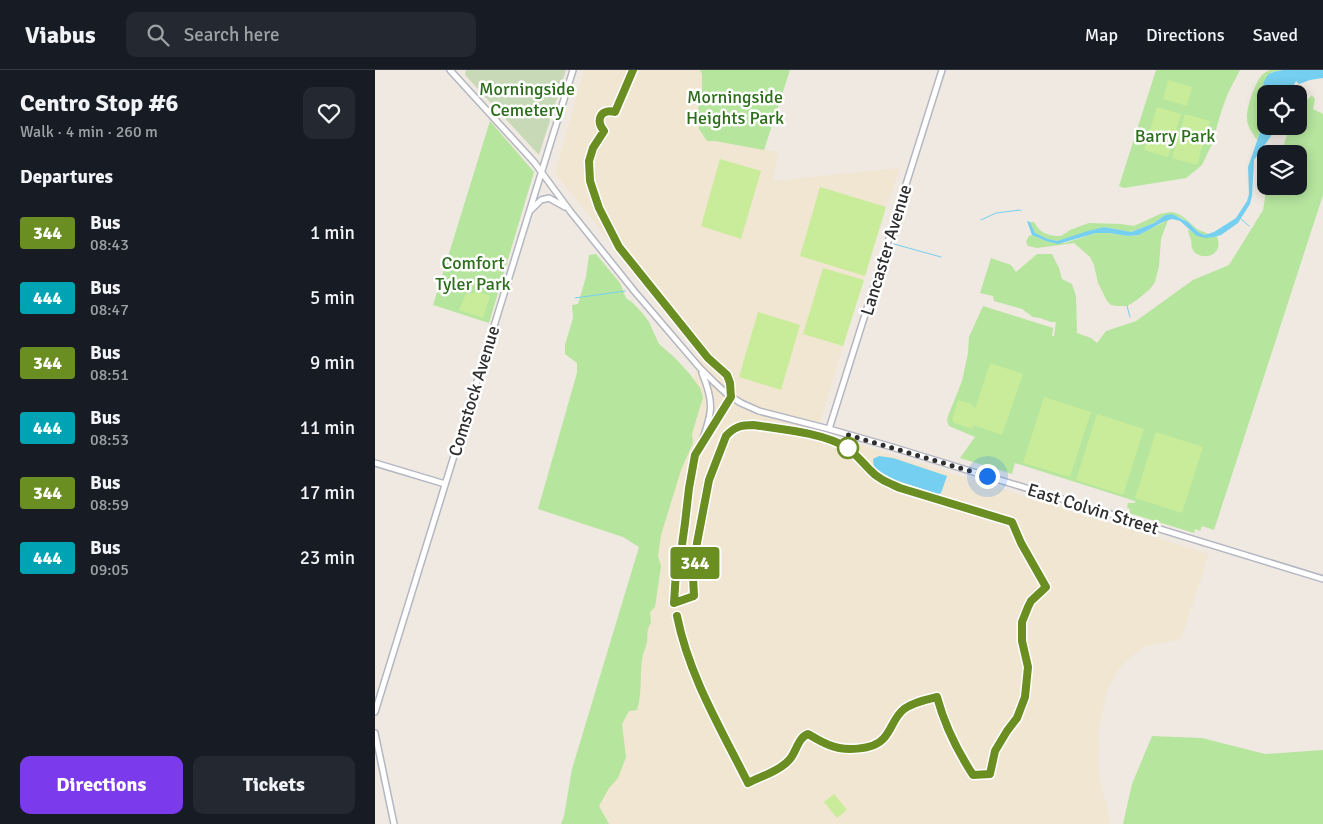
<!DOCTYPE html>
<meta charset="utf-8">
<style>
:root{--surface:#171b24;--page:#242831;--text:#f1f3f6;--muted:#9ea1a6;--line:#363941;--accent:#7c3aed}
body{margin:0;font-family:Signika,sans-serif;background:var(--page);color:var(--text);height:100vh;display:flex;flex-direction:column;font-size:19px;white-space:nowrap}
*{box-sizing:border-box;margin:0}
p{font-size:16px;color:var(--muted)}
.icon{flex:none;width:28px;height:28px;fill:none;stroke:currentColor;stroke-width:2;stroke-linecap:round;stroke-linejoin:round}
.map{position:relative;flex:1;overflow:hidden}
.panel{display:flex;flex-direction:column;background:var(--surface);width:375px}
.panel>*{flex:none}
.badge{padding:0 10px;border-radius:4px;font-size:18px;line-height:32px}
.controls{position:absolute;left:882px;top:15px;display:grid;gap:10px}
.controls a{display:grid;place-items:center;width:50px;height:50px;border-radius:10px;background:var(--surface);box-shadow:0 2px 12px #0003;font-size:25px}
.you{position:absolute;width:25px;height:25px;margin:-12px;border:4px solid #fff;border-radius:50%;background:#1a73e8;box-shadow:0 0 0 8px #1a73e833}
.map>.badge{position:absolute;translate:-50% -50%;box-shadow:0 0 0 2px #fff}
h2{padding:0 20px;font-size:19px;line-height:45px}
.round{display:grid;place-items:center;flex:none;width:52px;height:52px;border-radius:10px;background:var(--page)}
.headline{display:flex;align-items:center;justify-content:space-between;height:85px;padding:0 20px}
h1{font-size:24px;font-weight:700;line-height:38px}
.primary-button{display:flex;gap:10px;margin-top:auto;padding:10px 20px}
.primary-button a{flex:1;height:58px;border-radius:10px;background:var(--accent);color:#fff;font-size:20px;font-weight:700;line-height:58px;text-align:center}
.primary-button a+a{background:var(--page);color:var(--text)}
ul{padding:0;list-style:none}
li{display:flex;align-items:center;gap:15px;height:65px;padding:0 20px}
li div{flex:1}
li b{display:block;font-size:19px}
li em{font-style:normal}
li .badge{min-width:55px;font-weight:700;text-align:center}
header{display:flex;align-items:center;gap:30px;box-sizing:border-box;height:70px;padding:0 25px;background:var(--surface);border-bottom:1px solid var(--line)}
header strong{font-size:24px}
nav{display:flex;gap:28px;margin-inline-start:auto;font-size:18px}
.search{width:350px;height:45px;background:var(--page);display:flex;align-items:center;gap:12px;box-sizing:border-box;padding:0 18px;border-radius:10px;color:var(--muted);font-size:19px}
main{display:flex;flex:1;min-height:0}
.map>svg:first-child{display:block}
.education{fill:#f0e6d1}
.green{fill:#b6e59e}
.cemetery{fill:#c8d9b8}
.pitch{fill:#c9ec9a}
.water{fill:#75cff0}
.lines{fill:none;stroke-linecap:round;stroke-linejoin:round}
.stream{stroke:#75cff0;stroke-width:1}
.secondary-casing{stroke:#b4b7c1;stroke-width:8}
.secondary{stroke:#fff;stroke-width:5}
.line-casing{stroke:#fff;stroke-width:11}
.line{stroke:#6b8e23;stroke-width:8}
.walk{stroke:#2e2e2e;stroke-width:5;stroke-dasharray:0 9}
.stop-dot{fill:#fff;stroke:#6b8e23;stroke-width:2.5}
.labels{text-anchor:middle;stroke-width:5;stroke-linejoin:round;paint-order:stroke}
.park-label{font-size:18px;fill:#2c6e1b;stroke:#fff}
.street-label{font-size:18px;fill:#2e2e2e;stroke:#fff}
</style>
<header>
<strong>Viabus</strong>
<div class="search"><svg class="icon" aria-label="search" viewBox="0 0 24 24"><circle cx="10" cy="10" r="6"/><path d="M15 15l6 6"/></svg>Search here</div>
<nav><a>Map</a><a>Directions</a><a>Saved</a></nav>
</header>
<main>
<section class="panel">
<div class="headline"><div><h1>Centro Stop #6</h1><p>Walk · 4 min · 260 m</p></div><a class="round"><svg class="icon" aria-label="heart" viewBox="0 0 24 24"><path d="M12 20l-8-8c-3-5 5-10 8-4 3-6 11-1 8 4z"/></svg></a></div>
<h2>Departures</h2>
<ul>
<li><span class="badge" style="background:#6b8e23;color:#fff">344</span><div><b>Bus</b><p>08:43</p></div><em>1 min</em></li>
<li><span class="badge" style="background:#00a3b4;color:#fff">444</span><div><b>Bus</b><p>08:47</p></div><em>5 min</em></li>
<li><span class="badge" style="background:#6b8e23;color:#fff">344</span><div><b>Bus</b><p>08:51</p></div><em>9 min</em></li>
<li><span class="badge" style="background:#00a3b4;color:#fff">444</span><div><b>Bus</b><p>08:53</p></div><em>11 min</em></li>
<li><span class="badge" style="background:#6b8e23;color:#fff">344</span><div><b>Bus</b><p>08:59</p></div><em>17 min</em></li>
<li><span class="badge" style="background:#00a3b4;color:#fff">444</span><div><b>Bus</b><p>09:05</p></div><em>23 min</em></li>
</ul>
<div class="primary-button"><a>Directions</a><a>Tickets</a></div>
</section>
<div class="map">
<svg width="948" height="754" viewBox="0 0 948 754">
<rect width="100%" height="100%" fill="#efe9e1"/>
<path class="education" d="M209 0H325L327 4V19L323 31 324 59 332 71H340L403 82 398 111 525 98 511 137 442 361 834 484 806 569 768 577 745 597 732 620 723 665 724 706 736 754H198L325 285 180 103Z"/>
<path class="green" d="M325 0H415L389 80 340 71H332L324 59 323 31 327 19V4Z
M781 0H865L853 23 846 42 837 74 827 95 811 108 749 118 744 116Z
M895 0H908C894 2 893 3 888 16L892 24 890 31 887 32 890 48 882 70C878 64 872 56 872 49 871 39 880 11 888 4 890 3 892 1 895 0Z
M937 25 940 29 938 39 948 44V125L839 460 827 456 825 461 820 459 819 463 754 443 755 439 752 437 753 433H760V431L640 393 637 404 585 388 600 367 574 356 572 351 573 346 587 311 593 283 594 267 608 236 678 258 677 266H679L681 252H676L665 248 658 247 647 239 619 231 618 226 605 223 616 188 636 195 641 202 662 184H677L684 198 687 209 697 214 701 226 702 263 716 268 722 273 731 261 761 251 818 210 854 195 888 140 890 128 891 112V116H924V84H903L908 77 915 56H924V37Z
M115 51 159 102 114 253 58 235Z
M795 142C808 143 813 152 822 159 825 161 830 162 834 164L830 165 823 162 813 152 805 147 790 145 779 153 755 162 729 157 682 171 673 169 660 163 655 152H659C665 164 674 166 686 166L695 160 714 153 746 154 759 156 785 144Z
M793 150 786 169 784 196 780 212 775 219 762 230 752 236H742L736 235 732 231 723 213 719 195 715 187 699 173 662 178 653 176 651 172 654 166 657 165 671 171 690 173 721 163H734L753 166 764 165Z
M813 159C822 165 831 169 842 166 843 170 844 174 843 178 839 189 821 189 817 178 816 175 817 173 816 170 815 166 813 163 813 159Z
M221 184 245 213 251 228 258 233 269 245 274 252 284 274 299 287 314 303 325 318 328 327 317 364 318 373 306 400 286 465 283 486 286 496 280 537 275 542 276 553C270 561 274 568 271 576 270 579 269 581 268 584 264 602 268 621 262 640L254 641 247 654 251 687 243 708 234 718 224 736 234 754H186L189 746 197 699 264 477 248 467 163 439 202 303V293L190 284V275L198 248 197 235 203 234 211 207 214 185Z
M777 666 827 668 890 684 948 680V754H748L757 714Z"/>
<path class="cemetery" d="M91 0H191L164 85 90 5Z"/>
<path class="pitch" d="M793 10 817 17 812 36 788 29Z
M782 37 806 44 793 87 769 80Z
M810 44 835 51 822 95 797 88Z
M345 89 386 101 366 169 326 156Z
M445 117 511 137 490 206 425 186Z
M448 198 489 210 468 276 428 264Z
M103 222 115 226 108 248 84 240 91 224Z
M383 242 425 255 406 320 364 307Z
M615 293 648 304 627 365 599 355 597 359 580 353 577 350 583 330 596 334 600 339Z
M669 327 716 342 695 407 648 393Z
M722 344 769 359 748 425 701 410Z
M781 362 828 377 807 443 760 428Z
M459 724 472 740 462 748 449 732Z"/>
<path class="water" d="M908 0H948V8L935 10 924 14 921 11 917 19 911 24H892L888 16C891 3 896 2 908 0Z
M891 27V56H900L896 66 879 90 877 126 875 134 863 153 846 165 839 167 831 168 822 166 805 151 797 149 788 152 764 165 753 166 734 163H721L683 174 671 171 657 165 652 151 655 152 660 163 673 169 682 171 713 161 729 157 756 162 779 153 790 145 797 144 813 152 823 162 830 165 839 162 861 148 872 131 874 124 873 97 890 48 883 33 884 31 887 32 890 31Z
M504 386 518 388 572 406 566 423 563 424 505 405 499 398 498 389Z"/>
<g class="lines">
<path class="stream" d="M865 148 874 156
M606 150 621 143 645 140 646 141
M519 174 566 187
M200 228 250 221
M752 236 755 247"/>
<g class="secondary-casing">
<path id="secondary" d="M75 0 159 92 195 141 260 222 325 298 340 313 353 325 366 333 384 341 454 359 517 377 948 509
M156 140 166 130 174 128 190 137
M454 359 567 0
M325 377C336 345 341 336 327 303
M0 393 70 414
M0 642 198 0
M0 663 19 754"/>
</g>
<use href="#secondary" class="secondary"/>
</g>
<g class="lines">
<g class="line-casing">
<path id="line" d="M258 0 240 42C226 38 220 50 229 61L218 78 214 91 215 111 224 138 244 177 333 288 352 305 355 313 356 327 320 385 314 418 310 453 307 475 301 502 299 533 319 526 318 506 322 473 334 410 351 366C359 357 366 355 378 355 405 359 450 363 472 378 481 384 487 392 495 400 503 409 514 413 525 418L637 452 646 473 671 517 656 531 653 537 647 552V571L653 597 650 627 642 648 632 661 620 681 615 704 598 705C583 682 569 653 562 627 550 630 539 632 529 639 519 647 517 659 509 668 498 681 468 681 454 675 446 672 440 668 433 664 423 668 422 680 415 689 405 701 386 706 373 713 346 659 314 606 302 546"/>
</g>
<use href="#line" class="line"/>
<path class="walk" d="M473 378 470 364 612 406"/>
</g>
<circle class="stop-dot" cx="473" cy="378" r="10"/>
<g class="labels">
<g class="park-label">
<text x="152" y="25">Morningside<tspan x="152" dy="21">Cemetery</tspan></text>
<text x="360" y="33">Morningside<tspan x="360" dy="21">Heights Park</tspan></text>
<text x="800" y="72">Barry Park</text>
<text x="98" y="199">Comfort<tspan x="98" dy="21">Tyler Park</tspan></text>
</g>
<g class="street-label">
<text transform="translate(511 180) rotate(-73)" y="6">Lancaster Avenue</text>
<text transform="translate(99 321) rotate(-73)" y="6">Comstock Avenue</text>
<text transform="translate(718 439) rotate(17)" y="6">East Colvin Street</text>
</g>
</g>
</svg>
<div class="controls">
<a><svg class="icon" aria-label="locate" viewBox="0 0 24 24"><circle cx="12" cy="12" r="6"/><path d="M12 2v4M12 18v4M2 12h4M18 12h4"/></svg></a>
<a><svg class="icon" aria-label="layers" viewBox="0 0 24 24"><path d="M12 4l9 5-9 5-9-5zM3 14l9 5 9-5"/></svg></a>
</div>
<div class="you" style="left:612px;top:406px"></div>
<b class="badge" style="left:320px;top:493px;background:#6b8e23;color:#fff">344</b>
</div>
</main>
